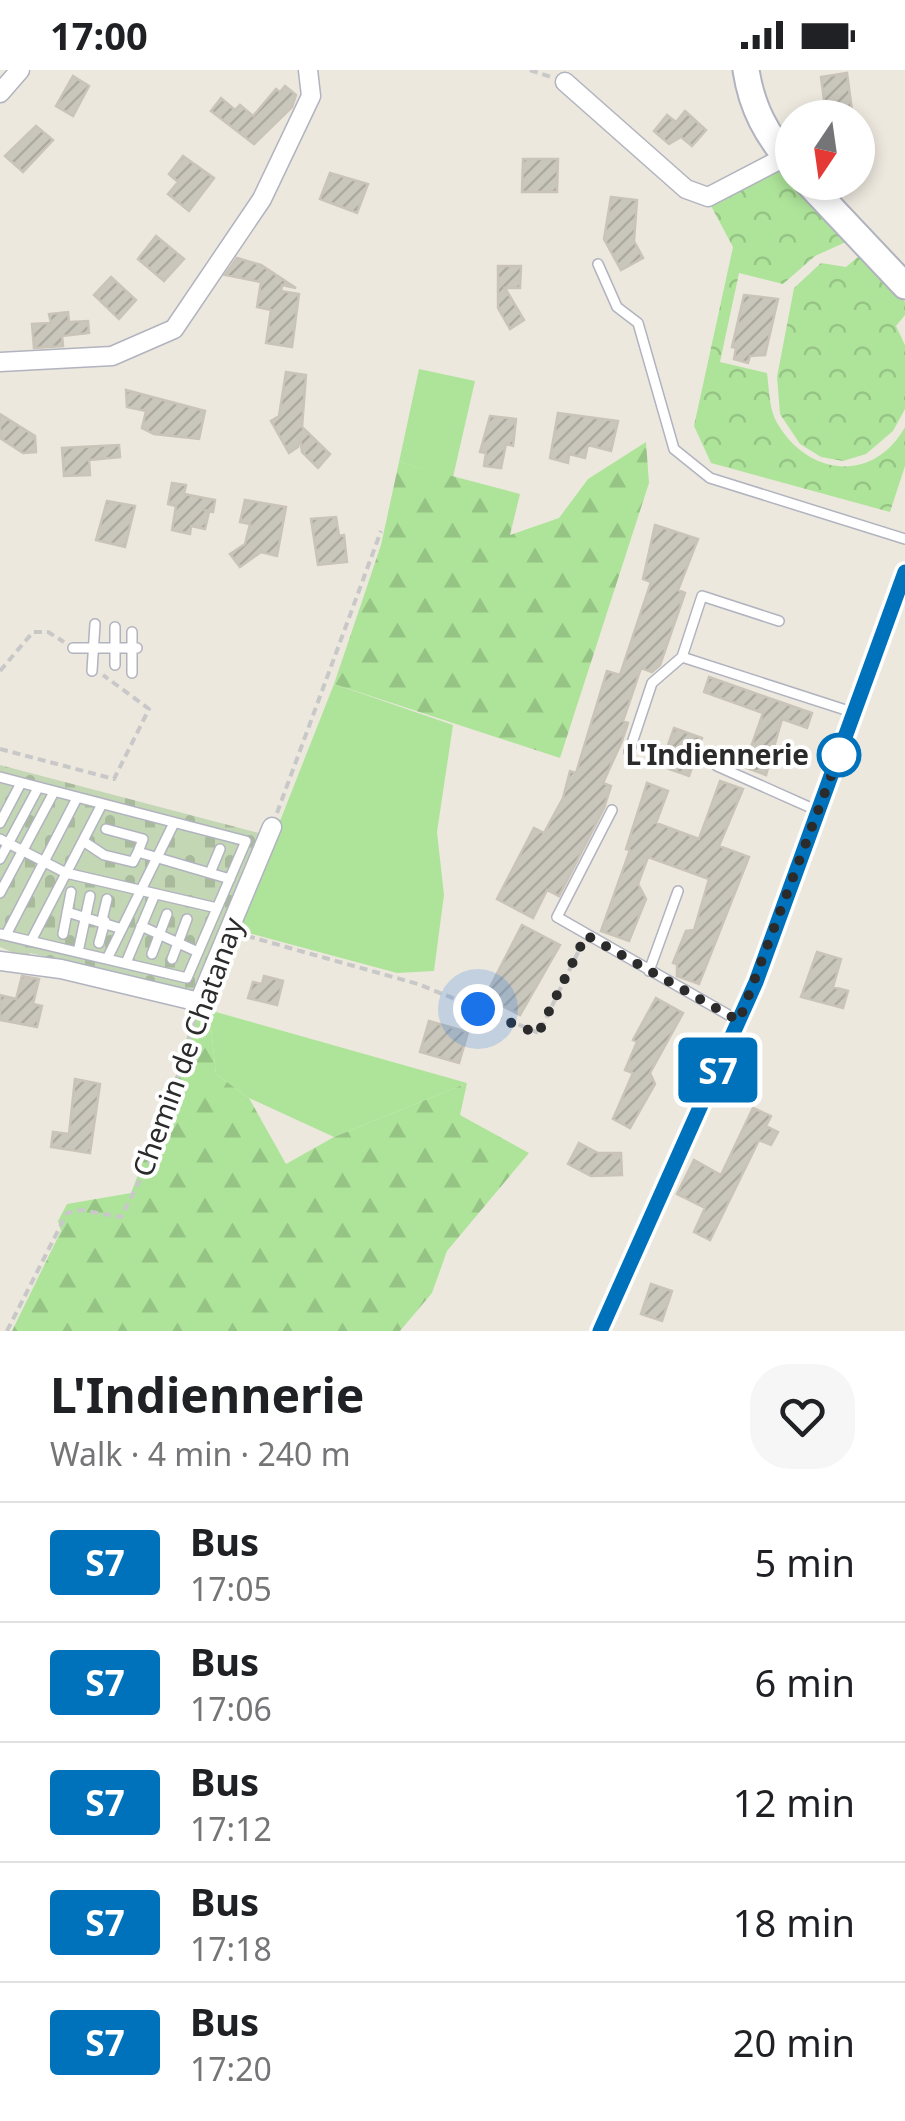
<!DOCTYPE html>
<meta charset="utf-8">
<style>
:root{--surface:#fff;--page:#f6f6f6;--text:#202124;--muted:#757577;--line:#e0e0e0}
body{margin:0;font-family:"Noto Sans",sans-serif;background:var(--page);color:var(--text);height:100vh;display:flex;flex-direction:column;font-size:38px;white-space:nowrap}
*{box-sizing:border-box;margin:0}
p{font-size:32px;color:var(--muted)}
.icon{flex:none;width:55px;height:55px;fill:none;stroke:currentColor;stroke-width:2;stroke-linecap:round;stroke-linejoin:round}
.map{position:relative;height:1261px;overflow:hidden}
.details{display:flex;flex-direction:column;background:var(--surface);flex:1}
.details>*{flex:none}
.badge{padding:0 20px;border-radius:8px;font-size:35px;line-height:65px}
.needle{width:65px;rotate:193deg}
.controls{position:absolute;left:775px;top:30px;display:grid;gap:20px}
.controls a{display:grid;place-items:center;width:100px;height:100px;border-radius:50%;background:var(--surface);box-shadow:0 5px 15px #0003;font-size:50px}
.you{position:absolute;width:50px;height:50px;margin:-25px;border:8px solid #fff;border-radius:50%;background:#1a73e8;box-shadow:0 0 0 15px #1a73e833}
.map>.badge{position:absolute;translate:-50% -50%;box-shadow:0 0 0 5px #fff}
.round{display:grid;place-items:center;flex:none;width:105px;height:105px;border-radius:40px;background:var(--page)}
.summary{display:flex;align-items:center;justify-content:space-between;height:170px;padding:0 50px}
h1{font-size:48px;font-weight:700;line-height:75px}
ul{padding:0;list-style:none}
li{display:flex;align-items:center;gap:30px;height:120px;padding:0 50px;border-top:2px solid var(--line)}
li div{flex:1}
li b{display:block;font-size:38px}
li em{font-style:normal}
li .badge{min-width:110px;font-weight:700;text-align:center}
.status{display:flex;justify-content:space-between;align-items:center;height:70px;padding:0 50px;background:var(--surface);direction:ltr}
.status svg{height:28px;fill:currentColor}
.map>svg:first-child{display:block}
.grass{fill:#aee49a}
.forest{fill:url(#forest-firs)}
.cemetery{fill:url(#cemetery-stones)}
.park{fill:url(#park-crowns)}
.building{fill:url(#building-hatch);stroke:#c9c4b7;stroke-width:2.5}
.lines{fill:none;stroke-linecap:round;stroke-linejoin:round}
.lane-casing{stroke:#b1b3bf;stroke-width:12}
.street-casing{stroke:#b1b3bf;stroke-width:21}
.secondary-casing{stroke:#b1b3bf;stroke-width:29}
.path{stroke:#c8c8c8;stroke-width:4;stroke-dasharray:8 5;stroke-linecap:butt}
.lane{stroke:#fff;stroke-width:9}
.street{stroke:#fff;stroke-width:18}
.secondary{stroke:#fff;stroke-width:25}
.line-casing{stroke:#fff;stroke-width:22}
.line{stroke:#0072bc;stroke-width:15}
.walk{stroke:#2b2b2b;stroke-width:10;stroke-dasharray:0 18}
.stop-dot{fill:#fff;stroke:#0072bc;stroke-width:5}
.labels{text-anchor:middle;stroke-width:8;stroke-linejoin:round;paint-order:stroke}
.stop-label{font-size:28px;font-weight:bold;fill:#2b2b2b;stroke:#fff;text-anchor:end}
.street-label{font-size:28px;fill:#2b2b2b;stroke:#fff}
</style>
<div class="status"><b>17:00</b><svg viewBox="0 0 49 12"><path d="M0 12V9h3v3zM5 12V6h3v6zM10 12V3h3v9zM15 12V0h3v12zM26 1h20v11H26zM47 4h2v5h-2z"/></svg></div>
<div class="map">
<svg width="905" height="1261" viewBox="0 0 905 1261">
<defs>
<pattern id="forest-firs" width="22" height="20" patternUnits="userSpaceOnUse" patternTransform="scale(2.5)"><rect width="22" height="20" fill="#aee49a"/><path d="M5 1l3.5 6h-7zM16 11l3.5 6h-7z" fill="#96c485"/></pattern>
<pattern id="cemetery-stones" width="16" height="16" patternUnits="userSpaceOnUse" patternTransform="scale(2.5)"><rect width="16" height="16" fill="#c3d7b5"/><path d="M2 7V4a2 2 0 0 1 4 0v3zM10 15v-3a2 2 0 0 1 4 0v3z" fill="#a8b99c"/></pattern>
<pattern id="park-crowns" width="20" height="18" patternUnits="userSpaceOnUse" patternTransform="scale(2.5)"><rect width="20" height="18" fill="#aee49a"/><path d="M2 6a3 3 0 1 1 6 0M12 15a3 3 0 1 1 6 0" fill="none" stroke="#96c485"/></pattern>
<pattern id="building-hatch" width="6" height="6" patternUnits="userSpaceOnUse" patternTransform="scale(2.5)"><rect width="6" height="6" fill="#c9c6bc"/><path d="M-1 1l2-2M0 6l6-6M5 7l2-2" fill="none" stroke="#adaaa2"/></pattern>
</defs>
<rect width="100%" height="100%" fill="#ede8de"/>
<path class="grass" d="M419 299 475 311 453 407 399 392Z
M334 614 453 655 437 762 444 825 434 901 397 903 237 860Z
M209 940 467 1013 334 1067 249 1028 216 1004Z"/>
<path class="forest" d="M646 372 649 413 560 688 334 614 381 475 399 392 520 424 510 465 559 448 588 409Z
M209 940 216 1004 249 1028 286 1094 334 1067 467 1013 460 1045 529 1083 447 1181 432 1223 400 1261H12L61 1161 58 1151 67 1134 131 1123 180 995 193 942Z"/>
<path class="cemetery" d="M0 695 263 764 194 921 30 883 28 889 0 877Z"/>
<path class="park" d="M778 98 848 171 815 186 783 214 739 203 720 292 767 303C769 317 769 336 775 349 804 405 872 416 905 357V396L890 442 711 393 694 356 733 177 710 134Z
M860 185 905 232V245L896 256 905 275V339L893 361 866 384 843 391 821 387 800 374 780 344 777 307 794 218 821 193 846 197Z"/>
<path class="building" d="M847 3 853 48 826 45 821 7Z
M73 6 89 16 73 46 56 36Z
M285 16 296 25 292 37 254 74 211 41 221 28 235 40 240 35 253 46 276 19 280 22Z
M685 41 706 60 692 76 681 67 669 74 654 61 667 45 676 52Z
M36 56 53 70 23 102 5 86Z
M183 86 214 108 189 141 168 124 178 112 169 104Z
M523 89H558L557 122H522Z
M330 103 368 114 357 143 320 129Z
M611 127 637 130 634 171 643 188 621 200 604 169Z
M156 166 184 189 164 211 138 189Z
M237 188 261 195 296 218 282 215 281 221 299 224 292 277 266 273 271 240 257 237 261 212 225 205Z
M498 196H521L520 218H505L524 250 510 259 498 238Z
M111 207 136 230 119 249 94 225Z
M744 225 778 229 765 285 750 286 748 293 734 289 736 278 732 277Z
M68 242 69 252 88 251 89 263 62 266 63 276 34 278 32 254 51 253 49 244Z
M286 302 306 305 302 357 330 384 318 398 302 382 300 367 298 377 289 383 271 351 279 346Z
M126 320 205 341 199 369 154 364 142 358 146 341 127 337Z
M558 343 618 351 611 381 588 375 585 388 569 384 568 393 550 388Z
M0 344 35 366 36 382 23 383 0 368Z
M490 346 516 349 513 376 506 374 501 398 484 396 486 383 480 382Z
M119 375 120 387 89 390 90 405 64 406 62 378Z
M172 413 186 415 184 424 215 430 213 442 204 440 209 442 205 459 191 456 190 464 172 460 176 436 168 434Z
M245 430 286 437 277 486 261 482 240 497 230 484 245 474 250 454 240 452Z
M107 431 135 436 125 477 96 470Z
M336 447 339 466 344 465 347 492 318 495 311 449Z
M655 455 698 469 678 520 685 523 660 595 652 602 641 598 623 651 628 653 622 671 603 713 611 716 604 738 559 826 547 820 533 848 497 829 534 758 544 763 563 728 570 701 576 703 607 601 620 605 651 512 643 509Z
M709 607 812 643 807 658 782 649 766 705 744 697 763 643 704 622Z
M674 658 702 668 689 706 669 699 677 679 668 675Z
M720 711 743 719 719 776 749 787 699 914 677 906V894L673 893 686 861 694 860 709 809 648 787 638 814 646 829 629 871 601 861 630 780 626 779 647 713 668 721 656 753 699 769Z
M522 855 560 875 520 945 485 927Z
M817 882 841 889 833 917 848 921 843 938 801 927Z
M22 906 39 909 33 934 42 936 37 957 0 950V925L16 929Z
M264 906 283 911 277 935 248 928 253 912 262 914Z
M656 928 683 943 650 1003 655 1014 630 1058 613 1049 633 1003 625 1000 637 972 633 970Z
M429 951 468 962 459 993 420 982Z
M75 1009 100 1014 90 1083 51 1077 53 1062 69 1064Z
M753 1038 771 1046 766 1056 778 1062 771 1075 759 1070 710 1170 694 1162 705 1138 677 1124 694 1090 721 1105Z
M579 1073 598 1083H621L622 1105 591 1106 568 1094Z
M651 1214 672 1221 662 1251 641 1244Z"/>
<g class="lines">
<g class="lane-casing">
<path id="lane" d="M598 194 617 237 638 253 674 379 710 408 905 469
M779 551 702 526 682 587 855 643
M73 578H137
M115 595V557
M92 601 95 554
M132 603V562
M629 682 652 613 682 587
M717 696 818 741
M0 707 246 771 187 908 0 864
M612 740 557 847 739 951
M0 753 21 713
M106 759 143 769 138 782
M0 769 66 803 217 838
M83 771 104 785 133 792 138 782 230 809
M0 789 38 718
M210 803 220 779
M0 823 54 722
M67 842 122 859
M102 850 107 829
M141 856 198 882
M63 864 71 822
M6 865 77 728
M31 871 102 734
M99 873 105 851
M78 882 90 826
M152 884 167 844
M107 889 174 753
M172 889 187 849
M126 893 155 824
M649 901 678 821"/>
</g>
<g class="street-casing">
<path id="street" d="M565 12 686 119 708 127 785 87
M0 23 20 0
M0 292 112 286 174 259 262 129 311 26 308 0
M0 891 61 899 199 932 272 757
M600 1261 756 912 905 502"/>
</g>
<g class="secondary-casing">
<path id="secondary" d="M746 0C752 39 767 65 792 95
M807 112 905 216"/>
</g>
<path class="path" d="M530 0 551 7
M0 601 33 562H48L64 572
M0 679 114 709 149 639 103 605
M277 743 381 461
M247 866 418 914 539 963 581 876
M7 1261 67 1143 81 1140 121 1147 156 1079 196 946"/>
<use href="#lane" class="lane"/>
<use href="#street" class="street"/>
<use href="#secondary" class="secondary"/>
</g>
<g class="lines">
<g class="line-casing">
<path id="line" d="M600 1261 756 912 905 502"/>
</g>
<use href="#line" class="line"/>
<path class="walk" d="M478 939 538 964 586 865 739 951 839 685"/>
</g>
<circle class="stop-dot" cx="839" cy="685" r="20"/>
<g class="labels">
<g class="stop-label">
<text x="809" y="695">L'Indiennerie</text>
</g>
<g class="street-label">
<text transform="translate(188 977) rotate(-70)" y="10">Chemin de Chatanay</text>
</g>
</g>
</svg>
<div class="controls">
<a><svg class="needle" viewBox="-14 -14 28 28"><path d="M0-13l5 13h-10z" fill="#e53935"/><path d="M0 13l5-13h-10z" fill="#757577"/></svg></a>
</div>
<div class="you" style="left:478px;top:939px"></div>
<b class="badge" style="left:718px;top:1000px;background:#0072bc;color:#fff">S7</b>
</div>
<section class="details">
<div class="summary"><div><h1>L'Indiennerie</h1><p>Walk · 4 min · 240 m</p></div><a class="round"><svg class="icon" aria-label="heart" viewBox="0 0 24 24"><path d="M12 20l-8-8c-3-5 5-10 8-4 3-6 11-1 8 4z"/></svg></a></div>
<ul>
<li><span class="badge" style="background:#0072bc;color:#fff">S7</span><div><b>Bus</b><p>17:05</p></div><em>5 min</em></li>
<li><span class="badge" style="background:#0072bc;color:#fff">S7</span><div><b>Bus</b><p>17:06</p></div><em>6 min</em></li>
<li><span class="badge" style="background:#0072bc;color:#fff">S7</span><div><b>Bus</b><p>17:12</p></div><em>12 min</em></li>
<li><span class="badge" style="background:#0072bc;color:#fff">S7</span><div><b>Bus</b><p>17:18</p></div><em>18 min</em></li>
<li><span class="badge" style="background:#0072bc;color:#fff">S7</span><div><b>Bus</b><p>17:20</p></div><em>20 min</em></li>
</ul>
</section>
